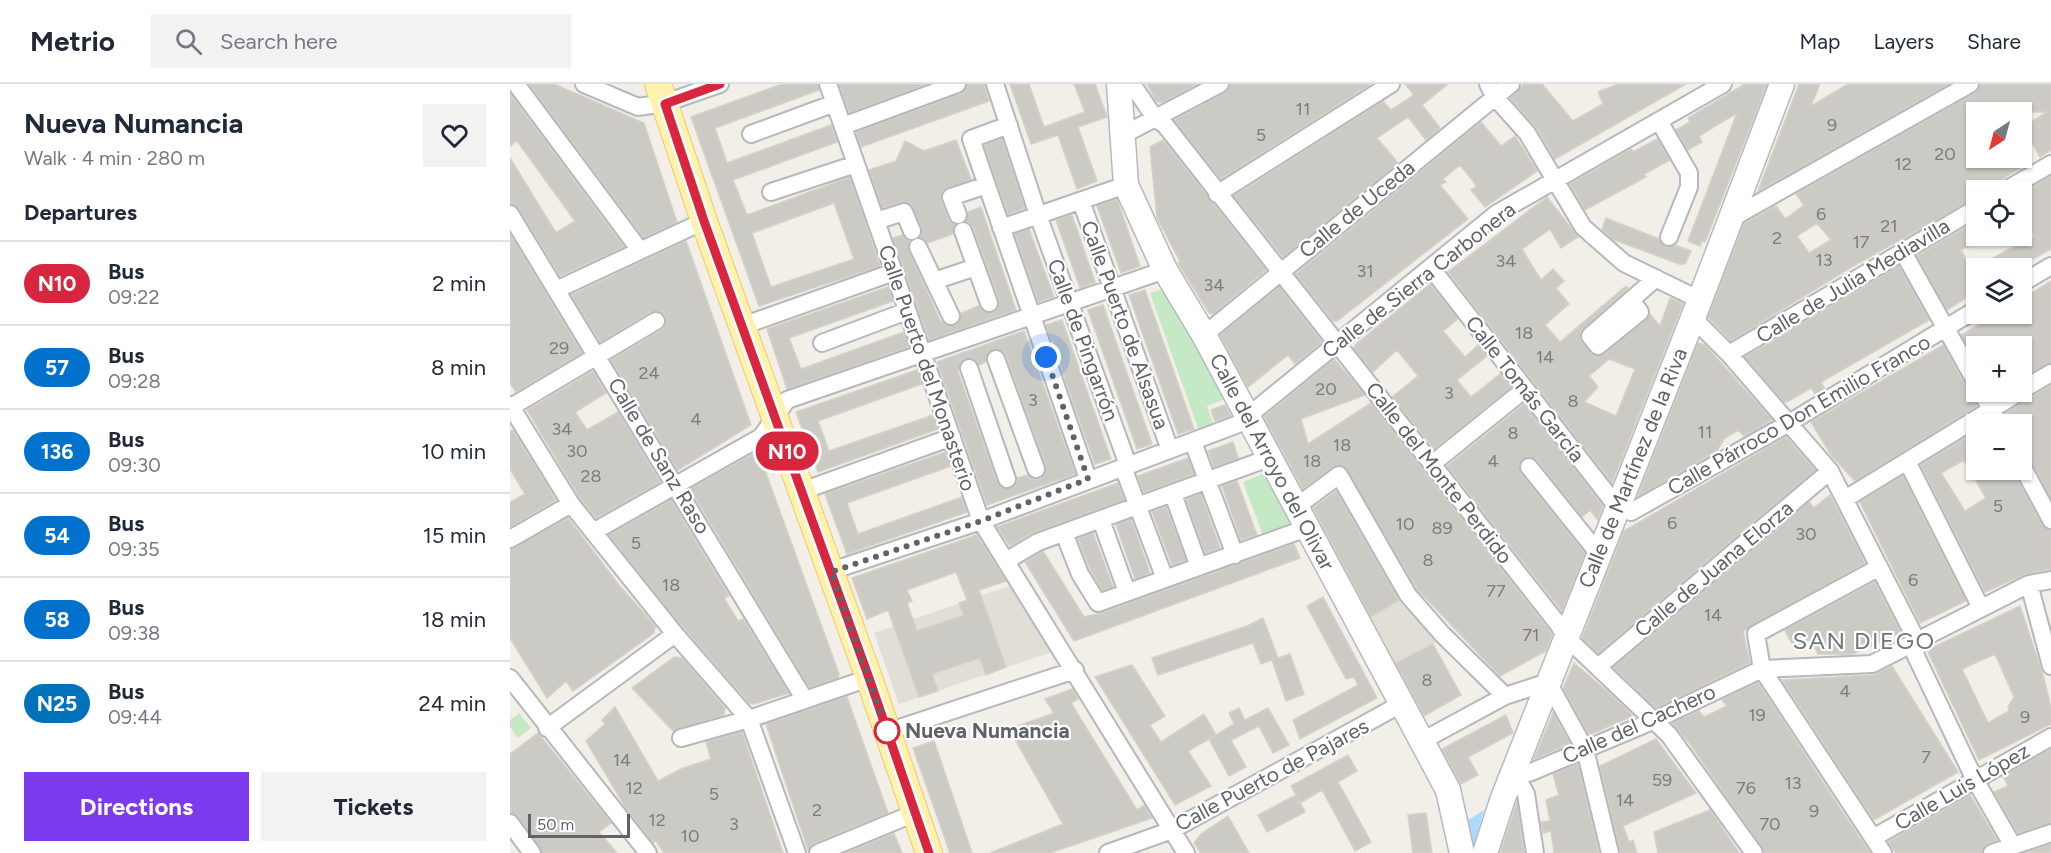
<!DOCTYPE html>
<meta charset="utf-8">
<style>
:root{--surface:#fff;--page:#f2f2f3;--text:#1f2937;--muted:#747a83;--line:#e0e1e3;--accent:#7c3aed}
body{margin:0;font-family:Figtree,sans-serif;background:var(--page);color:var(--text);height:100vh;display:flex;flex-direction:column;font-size:22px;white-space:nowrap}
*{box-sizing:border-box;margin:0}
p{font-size:20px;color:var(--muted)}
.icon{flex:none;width:33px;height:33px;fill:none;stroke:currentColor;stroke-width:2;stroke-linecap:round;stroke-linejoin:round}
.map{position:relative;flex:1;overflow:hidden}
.sheet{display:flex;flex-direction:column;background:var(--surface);width:510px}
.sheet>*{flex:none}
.badge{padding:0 12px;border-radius:20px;font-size:21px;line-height:39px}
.needle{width:39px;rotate:216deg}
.buttons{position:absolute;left:1456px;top:18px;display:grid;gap:12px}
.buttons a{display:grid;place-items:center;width:66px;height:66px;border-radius:0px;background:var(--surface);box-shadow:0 2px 4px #0004;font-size:30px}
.scale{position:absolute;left:18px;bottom:15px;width:102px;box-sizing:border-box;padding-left:6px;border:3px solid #5f6368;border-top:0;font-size:16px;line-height:21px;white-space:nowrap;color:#5f6368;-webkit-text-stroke:4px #fff;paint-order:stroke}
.you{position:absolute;width:30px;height:30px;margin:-15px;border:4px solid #fff;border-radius:50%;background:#1a73e8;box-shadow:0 0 0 9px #1a73e833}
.map>.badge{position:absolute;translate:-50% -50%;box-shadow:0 0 0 3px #fff}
h2{padding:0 24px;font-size:22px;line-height:54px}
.round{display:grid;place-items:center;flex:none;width:63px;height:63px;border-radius:0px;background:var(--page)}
.summary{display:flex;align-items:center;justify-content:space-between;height:102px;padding:0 24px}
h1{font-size:28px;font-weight:700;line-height:45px}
.button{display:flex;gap:12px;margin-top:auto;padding:12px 24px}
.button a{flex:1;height:69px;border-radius:0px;background:var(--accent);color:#fff;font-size:24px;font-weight:700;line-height:69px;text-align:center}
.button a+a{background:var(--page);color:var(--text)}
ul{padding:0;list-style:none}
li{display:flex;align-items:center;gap:18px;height:84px;padding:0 24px;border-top:2px solid var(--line)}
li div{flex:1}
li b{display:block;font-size:22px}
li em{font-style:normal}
li .badge{min-width:66px;font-weight:700;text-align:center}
header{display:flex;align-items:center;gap:36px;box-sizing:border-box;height:84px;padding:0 30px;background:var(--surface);border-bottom:2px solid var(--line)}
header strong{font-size:28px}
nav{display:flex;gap:33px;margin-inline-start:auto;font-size:21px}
.search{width:420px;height:54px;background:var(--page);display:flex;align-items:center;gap:15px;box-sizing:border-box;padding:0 21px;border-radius:0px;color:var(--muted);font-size:22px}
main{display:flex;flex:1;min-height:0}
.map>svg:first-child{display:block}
.education{fill:#e1ded6}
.green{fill:#c5e8c5}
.water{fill:#aadaff}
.building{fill:#cccac5;stroke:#d6d1c6;stroke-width:1.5;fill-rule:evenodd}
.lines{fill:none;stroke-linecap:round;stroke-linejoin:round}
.street-tunnel{stroke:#ccccc8;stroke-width:16;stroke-dasharray:16 8;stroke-linecap:butt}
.street-casing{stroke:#b5b8bc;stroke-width:20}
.secondary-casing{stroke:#b6babf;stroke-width:27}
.primary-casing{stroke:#f2c960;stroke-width:28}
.street{stroke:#fff;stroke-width:16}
.secondary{stroke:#fff;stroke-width:24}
.primary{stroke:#fff2af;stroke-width:26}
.line-casing{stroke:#fff;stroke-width:14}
.line{stroke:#d7263d;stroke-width:9}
.walk{stroke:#5f6368;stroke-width:6;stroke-dasharray:0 10.8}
.stop-dot{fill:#fff;stroke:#d7263d;stroke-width:3}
.labels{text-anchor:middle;stroke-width:4.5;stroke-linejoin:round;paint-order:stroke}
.number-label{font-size:18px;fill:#7a7d7f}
.street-label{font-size:21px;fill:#5f6368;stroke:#fff}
.stop-label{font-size:21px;font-weight:bold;fill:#5f6368;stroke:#fff;text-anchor:start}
.quarter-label{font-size:24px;letter-spacing:1.5px;fill:#70757a;stroke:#fff}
</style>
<header>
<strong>Metrio</strong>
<div class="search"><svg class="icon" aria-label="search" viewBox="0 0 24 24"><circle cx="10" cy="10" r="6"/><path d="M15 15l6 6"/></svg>Search here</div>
<nav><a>Map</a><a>Layers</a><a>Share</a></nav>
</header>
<main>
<section class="sheet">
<div class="summary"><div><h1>Nueva Numancia</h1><p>Walk · 4 min · 280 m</p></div><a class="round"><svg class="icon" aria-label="heart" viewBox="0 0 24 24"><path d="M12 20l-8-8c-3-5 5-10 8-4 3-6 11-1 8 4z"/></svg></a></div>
<h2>Departures</h2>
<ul>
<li><span class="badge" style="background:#d7263d;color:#fff">N10</span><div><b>Bus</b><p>09:22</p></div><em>2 min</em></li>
<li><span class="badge" style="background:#0072ce;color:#fff">57</span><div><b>Bus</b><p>09:28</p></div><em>8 min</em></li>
<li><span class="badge" style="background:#0072ce;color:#fff">136</span><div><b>Bus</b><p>09:30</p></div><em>10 min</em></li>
<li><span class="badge" style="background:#0072ce;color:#fff">54</span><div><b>Bus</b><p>09:35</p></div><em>15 min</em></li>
<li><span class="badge" style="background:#0072ce;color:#fff">58</span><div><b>Bus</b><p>09:38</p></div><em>18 min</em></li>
<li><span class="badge" style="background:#0072bc;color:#fff">N25</span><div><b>Bus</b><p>09:44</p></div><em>24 min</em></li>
</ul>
<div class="button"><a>Directions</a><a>Tickets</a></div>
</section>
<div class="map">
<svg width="1541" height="769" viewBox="0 0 1541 769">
<rect width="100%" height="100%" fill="#f1efe8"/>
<path class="education" d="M502 501 542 568 389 620 364 549Z
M894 513 928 557 884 580 860 534Z"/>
<path class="green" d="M654 205 715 315 697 322 704 342 689 347 640 209Z
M753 390 782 443 754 454 733 398Z
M9 629 21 644 8 654 0 643V636Z"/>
<path class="water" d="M974 726 965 758 959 762 955 738Z"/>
<path class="building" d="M19 0H44L134 39 167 138 134 154Z
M272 0H308L309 6 205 44 217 79 321 41 327 58 223 96 237 131 340 93 370 182 249 222 181 33ZM324 119 344 175 261 203 242 149Z
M329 0H417L339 29Z
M457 0H474L479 17 351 63 346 48 451 10Z
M500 0H519L534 43 575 28 564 0H585L597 33 568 43 587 97 567 105 548 51 521 60Z
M637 0H687L652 19 646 17Z
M720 0H858L859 1 711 95 664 36 715 9Z
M895 0H938L912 21 930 44 916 56 898 33 867 54 888 79 773 173 724 112 873 17 881 26 904 11Z
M1014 0H1032L1063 37 1093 20 1088 8 1108 0H1176L1045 75 1026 43 1000 14Z
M1235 0H1257L1195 158 1192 157 1190 162 1178 157 1227 29 1189 52 1192 58 1178 66 1166 46 1180 38 1178 34Z
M1289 0H1310L1301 22 1338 0H1439L1248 107Z
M1470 0H1541V66L1530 73 1513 43 1537 28H1467V82L1481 74H1507L1512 83 1474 106H1467V114L1345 181 1221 257 1198 233 1234 139 1266 122 1275 135 1294 121 1286 110 1465 9ZM1307 139 1321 156 1299 169 1287 152Z
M0 10 114 163 50 192 9 125 0 120V74L46 149 65 137 7 57 0 62Z
M971 38 991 62 1005 52 1027 87 975 123 961 106 967 102 950 81 933 95 936 98 930 101 958 135 827 237H823L786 190Z
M492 55 515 124 498 130 474 61Z
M1147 55 1160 76 1134 90 1136 93 1075 126 1060 100 1121 65 1123 68Z
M446 56 461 95 433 107 431 116 438 135 445 141 443 150 418 159 410 153 412 143 400 120 391 118 372 124 359 86 386 77 395 57 414 67Z
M653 56 756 186 703 230 699 229 668 179 670 177 647 134 640 63Z
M1541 92V165L1507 184H1467V207L1437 226 1407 172 1467 136V157L1451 166 1462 185 1524 152 1512 131V109Z
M1037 113 1068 153 1051 164 1040 145 1012 165 1031 196 1043 185 1054 197 1046 204 1059 220 1035 241 1050 258 1116 202 1118 204 1070 248 1072 258 1084 272 1095 270 1140 230 1150 242 1160 214 1173 220 1102 399 938 188ZM1099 275 1125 285 1106 332 1074 318 1088 303 1079 292Z
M607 115 630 182 611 189 587 122Z
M471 123 506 226 419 256 383 154 392 151 399 157V168L430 236 435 240 446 241 450 237 451 229 469 222 473 227 482 229 487 225 489 215 463 143 456 137 458 128Z
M562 131 585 198 570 204 546 136Z
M1096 134 1149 155 1156 163 1165 161 1181 167 1175 180H1169L1102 155 1092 146Z
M519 145 544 213 528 218 505 150Z
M0 150 72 269 6 308 0 299Z
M176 157 241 341 168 386 101 276 152 246 156 237 155 231 151 228H141L90 258 61 211Z
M1389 182 1419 236 1311 298 1315 305 1306 311 1301 304 1277 318H1274L1235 273Z
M1541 197V279L1512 294V262H1467L1465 275 1451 251 1488 230H1512V215Z
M920 200 948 235 933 247 955 273 968 261 977 272 947 296 961 313 990 290 1001 303 924 365 882 313 908 292 887 266 863 288 844 265 845 261Z
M378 203 383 217 279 254 291 285 394 248 399 263 277 305 257 245Z
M769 203 812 258 785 280 778 271 738 303 710 251Z
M635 206 684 345 668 350 619 211Z
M593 221 642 360 627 365 578 226Z
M552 236 601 375 585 380 536 241Z
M514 247 565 390 477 421 427 278ZM483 265 492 267 496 271 536 382 534 391 530 395H524L518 391 507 394 505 401 500 405 491 403 487 398 448 288 451 278 455 274H462L469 281 476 278 478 269Z
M1188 259 1195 261 1262 336 1234 352 1228 346 1214 355 1207 367 1128 412Z
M1433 261 1467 322 1345 397 1321 371 1301 338Z
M824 275 855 311 791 335 798 360 861 319 1039 546 1042 551 1036 567 990 592 907 505 834 382 823 383 793 405 754 333Z
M407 286 412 300 308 337 319 367 423 331 428 345 308 388 286 328Z
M83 287 96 309 65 328 77 346 108 328 150 398 86 434 70 414 17 326Z
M1541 301V414L1512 361V340H1500L1496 329Z
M1014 320 1093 422 1088 436 1080 426 1072 433 1027 376 1018 373 1009 379 1011 390 1075 469 1052 527 937 382Z
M715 321 721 332 705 337 701 326Z
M3 346 46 416 0 443V418L15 410 0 385V347Z
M1467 347V386H1482L1485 391 1495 386H1502L1532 441 1541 446V485L1516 490 1475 508 1411 381ZM1454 376 1476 414 1455 427 1431 389Z
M1276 353 1305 386 1088 569 1072 554 1114 447Z
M723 358 728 374 704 383 698 367Z
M248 367 329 590 328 594 299 603 180 405Z
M436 368 441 382 337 419 348 450 452 413 457 428 337 470 315 410Z
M678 374 684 390 634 408 628 392Z
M1393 392 1456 517 1410 539 1350 418Z
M727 397 747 451 731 456 712 402Z
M608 399 614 416 524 448 500 462 487 443Z
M826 407 889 516 861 533 803 424Z
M691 410 710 464 695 469 676 415Z
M1320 411 1355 479 1233 547 1240 579 1146 624 1103 584 1299 418 1304 424Z
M161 416 219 512 214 514 228 537 233 535 279 609 244 620 239 619 161 529 99 451Z
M656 423 676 476 662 481 642 428Z
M58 434 109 501 145 542 144 549 63 607 56 597 37 614 0 554V465Z
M621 435 640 489 625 495 606 441Z
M583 449 603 503 592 506 580 485 568 455Z
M467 451 496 497 469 506 496 583 476 591 470 574 422 590 428 607 409 613 378 526 357 535 342 494ZM446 488 457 516 449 519 454 531 407 547 397 519 402 517 397 506Z
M784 460 790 474 564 557 515 478 533 467 574 533 592 529Z
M1365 498 1391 549 1343 570H1308L1301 555 1284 564 1275 546Z
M813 513 867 614 790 655 783 636 848 601 844 593 836 595 797 522Z
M1510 522 1534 594 1541 624V640L1469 676 1417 566ZM1485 570 1504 613 1498 623 1499 627 1478 639 1452 585Z
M753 534 768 574 780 570 794 610 776 617 762 576 751 580 743 559 648 591 642 574 737 542Z
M923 560 951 611 914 632 886 579Z
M164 573 172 574 215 624 214 631 163 647 122 604Z
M1064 579 1097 607 1123 632 1079 651 1053 604Z
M622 581 655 632 640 641 651 658 694 630 706 651 678 667 701 702 665 721 585 593Z
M1382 582 1448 688 1364 736 1272 596 1364 591Z
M1248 598 1329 723 1360 769H1255L1180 660 1162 639 1189 627 1194 633 1217 622 1212 616Z
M562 605 568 615 561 619 627 726 634 721 642 734 540 769H480L553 740 499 645 544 629 535 615Z
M337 613 378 729 304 759 298 766 256 640Z
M105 623 148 697 173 684 201 675 196 658 232 648 273 769H154L146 757 143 759 117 726 76 657 95 640 92 636Z
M729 624 735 636 758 624 779 661 763 669 749 642 721 656 736 683 719 692 699 655 724 640 719 629Z
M1043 629 1060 660 1024 675Z
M996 631 1003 649 958 673 968 691 951 700 932 665Z
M28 649 101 739 89 748 107 769H32L8 733 0 729V670Z
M1146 655 1186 709 1113 742 1119 758 1123 756 1127 769H1110L1090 682Z
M424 657 457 754 462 769H440L421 715 403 664Z
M1541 665V739L1508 749 1484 708 1498 702 1493 692Z
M838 671 847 687 828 698 861 758 845 767 812 706 790 719 787 712 795 728 757 748 748 731 786 711 781 702Z
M1068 680 1089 769H1044L1041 747 1033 749 1031 738 1040 737 1036 716 1049 711 1043 690Z
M1460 711 1487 756 1475 762 1472 769H1386L1378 758Z
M1007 718 1014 769H990Z
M1200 726 1229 769H1148L1144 748Z
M916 729 922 769H903L898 731Z
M718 732 739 769H691L684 759 691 750Z
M384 749 392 769H336Z
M1541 760V769H1515Z"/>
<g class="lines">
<path class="street-tunnel" d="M481 260 486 275
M453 269 459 284"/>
<g class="street-casing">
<path id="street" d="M6 0 129 165
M74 0 128 23 155 19 210 0
M318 0 471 437 676 769
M485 0 528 131 618 381
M622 0 645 34 655 41 1048 540 1056 553 1159 651 1244 769
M978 0 984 12 1017 49 1073 143 1114 179 1190 216
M1149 37 1179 89V103L1159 153
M499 41 461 55 578 395
M333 42 447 0
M241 50 325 19
M613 51 710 0
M1496 106 1541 80
M261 108 346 80
M707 110 881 0
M571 117 660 366
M0 130 295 616
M448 131 441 113 477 101
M1222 134 1460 0
M366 137 394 128 402 147
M491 144 616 101
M453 147 479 219
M408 163 441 232
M1393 168 1467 300
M922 185 1108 424 1121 428 1279 339 1467 225
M424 197 466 183
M1512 199 1541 182
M46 206 194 137
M1121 216 1130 228 1088 262 1080 252 1146 194
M1183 234 1219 270 1320 387 1407 557
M232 242 384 188
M694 251 1001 0
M312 259 397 227
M1219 270 1467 124
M486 275 526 385
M459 284 497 395
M1512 306 1541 289
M1471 308 1490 340
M0 321 61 420 165 550 239 635 359 594
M1 323 146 237
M738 332 986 130 1213 0
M683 358 725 471
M1397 377 1471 524
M922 380 1015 305
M1512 382 1541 436
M613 383 655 495
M1019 383 1089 470
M292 407 442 353
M663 410 689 483
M1335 415 1510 308
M786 423 829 391 898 511 932 550 995 612
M591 436 617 508
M83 448 251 353 277 316 655 186
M554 449 570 490 588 519 797 444
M0 455 61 420
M496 477 528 458 759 374
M1368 484 1246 550 1252 585 1373 769
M321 487 471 437 739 336
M1519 500 1541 582
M1407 557 1405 570 1464 694 1503 762
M1088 583 1320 387
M0 594 138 769
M37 644 165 550
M377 648 565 586
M171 654 239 635 287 769
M912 657 995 612 1038 598 1075 665 1100 769
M1004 688 1019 689 1145 636 1252 585 1362 580 1519 500 1541 496
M1004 688 1016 710 1025 769
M0 739 22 769
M1363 754 1541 653
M308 769 405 729
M598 769 662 746 891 620
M1482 769 1541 749"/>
</g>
<g class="secondary-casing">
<path id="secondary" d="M609 0 616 101 655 186 694 251 938 706 952 769
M975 769 993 714 1183 234 1272 0"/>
</g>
<g class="primary-casing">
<path id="primary" d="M148 0 194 137 359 594 419 769"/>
</g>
<use href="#street" class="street"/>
<use href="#secondary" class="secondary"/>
<use href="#primary" class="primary"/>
</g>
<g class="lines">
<g class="line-casing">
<path id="line" d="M210 0 155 20 194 137 359 594 419 769"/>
</g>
<use href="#line" class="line"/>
<path class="walk" d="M377 647 321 488 471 437 578 395 536 273"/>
</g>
<circle class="stop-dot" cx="377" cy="647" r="12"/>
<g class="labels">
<g class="number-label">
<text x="793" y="31">11</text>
<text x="1322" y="47">9</text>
<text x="751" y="57">5</text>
<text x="1435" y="76">20</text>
<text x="1393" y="86">12</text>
<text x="1311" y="136">6</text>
<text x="1379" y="148">21</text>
<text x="1267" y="160">2</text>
<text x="1351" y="164">17</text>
<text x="1314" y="182">13</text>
<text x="996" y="183">34</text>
<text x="855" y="193">31</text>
<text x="704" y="207">34</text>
<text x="1014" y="255">18</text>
<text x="49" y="270">29</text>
<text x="1035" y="279">14</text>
<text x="139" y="295">24</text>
<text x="816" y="311">20</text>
<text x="939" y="315">3</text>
<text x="523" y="322">3</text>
<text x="1063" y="323">8</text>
<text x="186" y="341">4</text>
<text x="52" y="351">34</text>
<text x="1195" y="354">11</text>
<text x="1003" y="355">8</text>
<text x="832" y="367">18</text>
<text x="67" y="373">30</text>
<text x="802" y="383">18</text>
<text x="983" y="383">4</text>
<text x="81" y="398">28</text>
<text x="1488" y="428">5</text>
<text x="1162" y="445">6</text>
<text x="895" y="446">10</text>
<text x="932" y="450">89</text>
<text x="1296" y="456">30</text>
<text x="126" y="465">5</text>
<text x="918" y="482">8</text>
<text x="1403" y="502">6</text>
<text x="161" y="507">18</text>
<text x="986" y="513">77</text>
<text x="1203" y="537">14</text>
<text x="1021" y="557">71</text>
<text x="917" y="602">8</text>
<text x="1335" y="613">4</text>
<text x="1247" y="637">19</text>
<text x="1515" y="639">9</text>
<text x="1416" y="679">7</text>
<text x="112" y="682">14</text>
<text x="1152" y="702">59</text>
<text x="1283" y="705">13</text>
<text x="124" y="710">12</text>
<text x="1236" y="710">76</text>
<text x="204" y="716">5</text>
<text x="1115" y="722">14</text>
<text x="307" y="732">2</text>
<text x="1304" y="733">9</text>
<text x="147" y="742">12</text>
<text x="224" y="746">3</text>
<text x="1260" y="746">70</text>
<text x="180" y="758">10</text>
</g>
<g class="street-label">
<text transform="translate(847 125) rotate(-39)" y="7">Calle de Uceda</text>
<text transform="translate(909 196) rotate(-38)" y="7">Calle de Sierra Carbonera</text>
<text transform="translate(1343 197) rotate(-31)" y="7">Calle de Julia Mediavilla</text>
<text transform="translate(615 241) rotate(70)" y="7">Calle Puerto de Alsasua</text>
<text transform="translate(573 256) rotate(70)" y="7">Calle de Pingarrón</text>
<text transform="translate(417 284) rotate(71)" y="7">Calle Puerto del Monasterio</text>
<text transform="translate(1015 305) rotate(52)" y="7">Calle Tomás García</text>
<text transform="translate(1289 331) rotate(-30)" y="7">Calle Párroco Don Emilio Franco</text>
<text transform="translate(149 372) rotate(59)" y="7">Calle de Sanz Raso</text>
<text transform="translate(762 378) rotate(62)" y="7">Calle del Arroyo del Olivar</text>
<text transform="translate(1123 384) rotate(-68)" y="7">Calle de Martínez de la Riva</text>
<text transform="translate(929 389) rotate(52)" y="7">Calle del Monte Perdido</text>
<text transform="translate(1204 485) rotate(-40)" y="7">Calle de Juana Elorza</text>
<text transform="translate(1129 640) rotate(-24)" y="7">Calle del Cachero</text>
<text transform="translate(762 691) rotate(-28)" y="7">Calle Puerto de Pajares</text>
<text transform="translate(1452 703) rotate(-30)" y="7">Calle Luis López</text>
</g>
<g class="stop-label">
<text x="395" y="654">Nueva Numancia</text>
</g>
<g class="quarter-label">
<text x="1354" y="565">SAN DIEGO</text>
</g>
</g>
</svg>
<div class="buttons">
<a><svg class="needle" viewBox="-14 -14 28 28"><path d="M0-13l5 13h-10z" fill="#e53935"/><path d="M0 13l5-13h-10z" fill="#747a83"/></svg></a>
<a><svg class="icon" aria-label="locate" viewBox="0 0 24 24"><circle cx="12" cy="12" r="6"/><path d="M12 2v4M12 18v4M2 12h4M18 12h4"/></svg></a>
<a><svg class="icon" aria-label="layers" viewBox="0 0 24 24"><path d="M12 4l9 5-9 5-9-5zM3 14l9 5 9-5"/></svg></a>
<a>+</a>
<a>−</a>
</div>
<div class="scale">50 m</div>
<div class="you" style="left:536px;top:273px"></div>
<b class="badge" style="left:277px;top:367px;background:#d7263d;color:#fff">N10</b>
</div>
</main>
